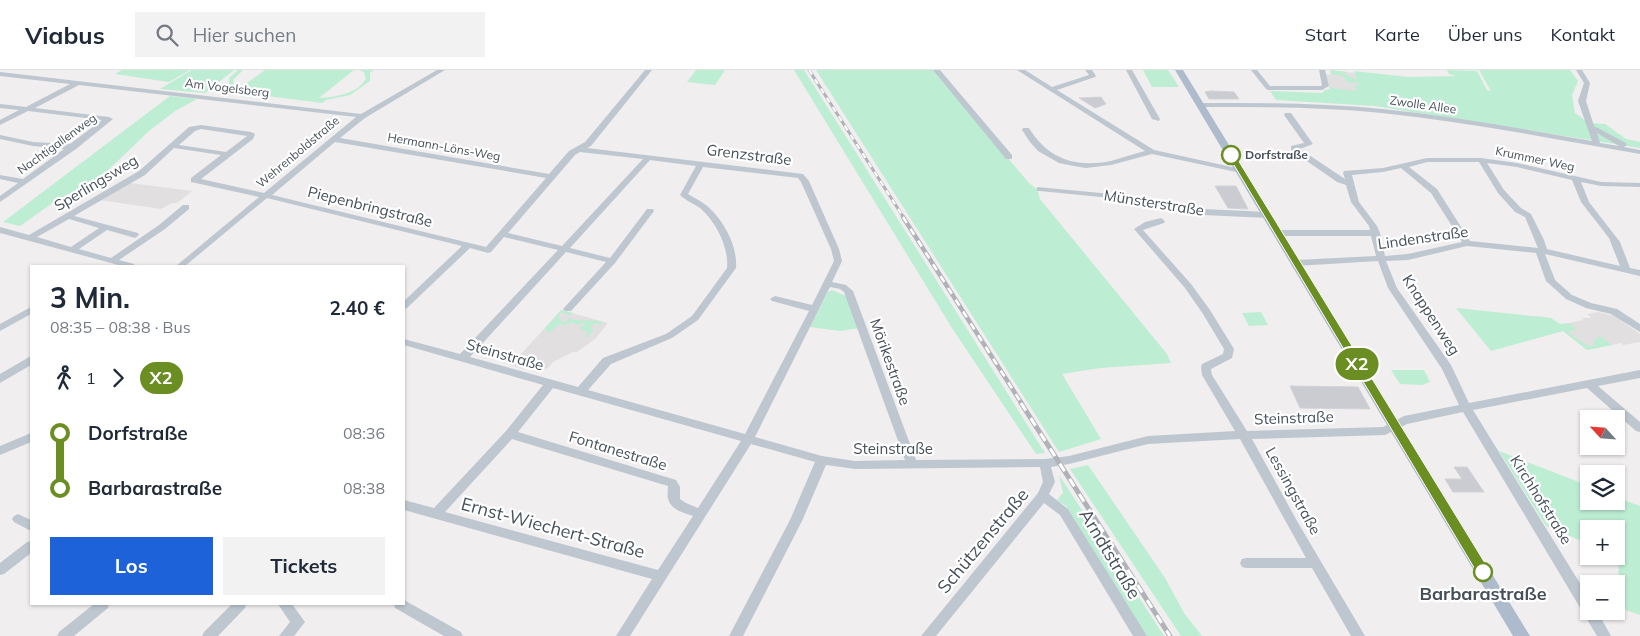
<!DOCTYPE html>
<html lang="de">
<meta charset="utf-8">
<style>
:root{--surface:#fff;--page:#f2f2f3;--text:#1f2937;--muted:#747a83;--line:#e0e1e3;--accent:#1e62da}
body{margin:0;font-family:Mulish,sans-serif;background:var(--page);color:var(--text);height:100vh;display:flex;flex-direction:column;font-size:19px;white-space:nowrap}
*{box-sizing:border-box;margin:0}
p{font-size:16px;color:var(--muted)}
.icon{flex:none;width:28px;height:28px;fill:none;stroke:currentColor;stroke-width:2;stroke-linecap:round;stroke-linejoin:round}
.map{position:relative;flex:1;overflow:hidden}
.sheet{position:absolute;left:30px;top:195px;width:375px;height:340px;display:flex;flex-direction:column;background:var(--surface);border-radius:0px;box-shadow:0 1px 4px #0004}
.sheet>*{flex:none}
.badge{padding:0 10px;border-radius:16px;font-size:18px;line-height:32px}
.needle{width:32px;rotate:296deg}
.controls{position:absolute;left:1580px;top:340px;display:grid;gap:10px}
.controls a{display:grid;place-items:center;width:45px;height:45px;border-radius:0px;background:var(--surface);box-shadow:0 1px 4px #0004;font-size:25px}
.map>.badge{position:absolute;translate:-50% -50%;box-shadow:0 0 0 2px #fff}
.legs{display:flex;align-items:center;gap:8px;height:55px;padding:0 20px;font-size:16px}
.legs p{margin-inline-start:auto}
.overview{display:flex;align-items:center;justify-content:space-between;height:85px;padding:0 20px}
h1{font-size:28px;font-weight:700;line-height:38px}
.cta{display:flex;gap:10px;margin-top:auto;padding:10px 20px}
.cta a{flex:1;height:58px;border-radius:0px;background:var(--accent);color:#fff;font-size:20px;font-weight:700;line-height:58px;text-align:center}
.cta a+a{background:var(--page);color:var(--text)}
ul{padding:0 20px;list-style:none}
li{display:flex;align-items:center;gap:18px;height:55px;font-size:19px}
li i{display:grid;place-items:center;width:8px;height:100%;margin:0 6px;background:currentColor}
li i::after{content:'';width:12px;height:12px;margin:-6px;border:4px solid;border-radius:50%;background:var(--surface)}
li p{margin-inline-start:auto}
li:first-child i{background:linear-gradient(#0000 50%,currentColor 0)}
li:last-child i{background:linear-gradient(currentColor 50%,#0000 0)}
header{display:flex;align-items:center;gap:30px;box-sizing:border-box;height:70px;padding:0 25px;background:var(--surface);border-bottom:1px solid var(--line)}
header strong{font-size:24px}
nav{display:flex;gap:28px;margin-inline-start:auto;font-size:18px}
.search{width:350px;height:45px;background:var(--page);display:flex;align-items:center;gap:12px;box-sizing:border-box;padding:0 18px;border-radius:0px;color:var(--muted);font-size:19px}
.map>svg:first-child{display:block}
.education{fill:#e1dfdf}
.green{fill:#bdedd3}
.building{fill:#cbccd2;stroke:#d2d3d9}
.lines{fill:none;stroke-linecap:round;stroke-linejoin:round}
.minor{fill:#bec7d0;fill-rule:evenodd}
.major{fill:#aebbcc;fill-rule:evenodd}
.rail-far2-casing{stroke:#b0b2b8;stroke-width:3}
.rail-far1-casing{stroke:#b0b2b8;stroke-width:4.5}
.rail-casing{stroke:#b0b2b8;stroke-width:5}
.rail-far2{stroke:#fff;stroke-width:2;stroke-dasharray:5.5;stroke-linecap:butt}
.rail-far1{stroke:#fff;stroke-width:2.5;stroke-dasharray:7;stroke-linecap:butt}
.rail{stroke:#fff;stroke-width:3;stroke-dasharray:9;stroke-linecap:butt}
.line-1{fill:#6b8e23;stroke:#fff}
.stop-1-dot{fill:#fff;stroke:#6b8e23;stroke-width:2.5}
.labels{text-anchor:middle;stroke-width:4.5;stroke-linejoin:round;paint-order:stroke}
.far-street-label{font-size:12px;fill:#46505a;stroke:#fff}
.far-stop-label{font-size:12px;font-weight:bold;fill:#46505a;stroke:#fff;text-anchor:start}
.street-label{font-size:15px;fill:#46505a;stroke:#fff}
.near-street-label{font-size:18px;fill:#46505a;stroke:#fff}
.near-stop-label{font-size:18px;font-weight:bold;fill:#46505a;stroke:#fff}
</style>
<header>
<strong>Viabus</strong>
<div class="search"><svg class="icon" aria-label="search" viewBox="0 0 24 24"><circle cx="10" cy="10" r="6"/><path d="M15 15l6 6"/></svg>Hier suchen</div>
<nav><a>Start</a><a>Karte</a><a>Über uns</a><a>Kontakt</a></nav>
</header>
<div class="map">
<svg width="1640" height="566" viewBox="0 0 1640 566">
<rect width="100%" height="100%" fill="#f0eeee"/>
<path class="education" d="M1330 0 1355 3 1361 23 1330 19 1326 4 1331 5Z
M130 113 192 121 177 133H172L161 139 99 130Z
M561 240 608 253 595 269 577 282H573L553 292 547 299 532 294 529 298 524 297 523 299 511 295Z
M1598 242 1615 246 1640 264V272L1623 275 1621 273 1587 280 1563 261 1517 273 1537 246 1551 248 1560 255 1583 250 1581 248H1591L1587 244Z"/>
<path class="green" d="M122 0H190L169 12 115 4Z
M192 0H234L205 23 160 19Z
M238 0H243L233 10 234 14 240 18 265 0H354L319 28C335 27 357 24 366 9L364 2 359 0H374L370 3V11L350 25 326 30 322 33 220 20 229 14V8Z
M696 0H725L715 15 687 12Z
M794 0H804L1045 383 1036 384 952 258Z
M816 0H933L1029 113 1037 119 1040 129 1167 284 1171 293 1100 298 1062 304 1101 369 1059 382Z
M1143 0H1168L1179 17H1152Z
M1330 0 1347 2 1344 4 1357 10 1354 1 1408 7 1456 6 1449 4 1447 0 1477 1 1487 20 1491 21 1479 0H1570L1578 11 1572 25 1575 43 1589 53 1605 54 1626 69 1640 72V78L1375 36 1276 30 1270 21 1322 23 1325 20 1330 19 1329 14 1332 18 1357 21 1354 15 1359 16 1358 12H1353L1352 14 1346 11 1343 6 1331 4Z
M170 26 197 29 175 41 149 61 103 105 51 134 20 156 3 152Z
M832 220 846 226 860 258 840 261 810 257 828 222Z
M1456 238 1551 248 1560 254 1568 253 1577 259 1568 262 1586 275 1594 276V271L1600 266 1612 275 1587 280 1563 261 1491 281Z
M561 240 573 243 569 246 565 243H560L559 248 562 252H566L569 248C575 252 593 249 603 252L600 255 597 253 591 255V258L594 260 589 264V267L585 266 588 262 579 258 585 255 584 252 578 255 571 252 565 255 559 254 550 262 544 260Z
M1261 242 1268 255 1249 256 1242 243Z
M1391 300H1424L1430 312 1422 315 1400 314Z
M1499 381 1589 416V431H1616V427L1640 436V545L1626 540 1618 526 1619 487 1616 486V459H1589V474L1546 456Z
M1088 395 1165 508 1184 543 1202 566H1181L1070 399Z
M1059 405 1164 566H1145L1066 436 1057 430 1063 423Z"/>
<path class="building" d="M1211 21 1234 22 1239 29H1209L1205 22Z
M1101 27 1106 34 1095 38 1079 28Z
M1215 116H1236L1248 139 1228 138Z
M1290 316 1358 317 1370 339 1300 338Z
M1454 397H1467L1484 422H1453L1445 409H1462Z"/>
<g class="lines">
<path class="minor" d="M437 0H445L365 48 340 68 549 104 569 81 585 72 645 0H652L591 76 587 78 803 104 809 111 839 179 842 191 832 212 846 215 853 221 916 390 1045 389 1069 386 1148 366 1235 361 1202 305 1201 297 1202 294 1223 284 1224 279 1203 244 1185 218 1134 159 1145 152 1161 148 1165 151 1164 153 1143 160 1191 214 1210 240 1234 279 1232 288 1211 299 1212 305 1247 361 1383 357 1404 346 1459 335 1442 299 1388 218 1378 191 1296 196 1292 193 1296 190 1376 186 1371 166H1279L1275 163 1279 160H1370L1369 156 1351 132 1346 115 1337 112 1291 80V76L1304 73 1284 45 1285 43H1291L1313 74 1300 79 1345 109 1343 103 1344 101 1383 98 1427 88H1481L1517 93 1601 112 1640 113V117L1601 116 1581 112 1589 132 1620 172 1630 198 1640 200V206L1545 184 1555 210 1572 225 1591 233 1617 239 1640 254V262L1611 244 1586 238 1566 229 1546 211 1536 183 1467 176 1408 190 1386 191 1397 218 1451 295 1469 333 1640 300V308L1598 316 1640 352V362L1636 361 1587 318 1473 340 1589 528V541H1597L1611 566H1597L1463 342 1407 354 1385 365 1252 369 1297 451 1365 566H1351L1312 498H1246L1242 497 1240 493 1242 489 1246 488H1306L1240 369 1148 374 1069 394 1051 397 1055 412 1049 424 1068 439 1147 566H1133L1060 445 1044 433 936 566H921L1038 423 1043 412 1040 397 855 399 826 395 802 451 743 566H729L790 450 815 392 751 374 630 566H616L652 509 404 440V430L434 438 506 361 543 315 404 275V269L460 284 558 180 504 167 491 182 488 183 470 178 407 238 404 239V231L462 176 267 128 185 196H176L259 127 191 112V108L221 85 174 78 145 105 74 146 138 163 139 165 135 168 107 160 79 179 111 188 159 155 183 135H189V139L165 159 119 190 134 194 135 196H122L0 163V157L29 165 139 101 189 57 201 55 251 62 255 64 253 69 201 109 264 123 356 47 79 15 35 38 109 47 113 49 76 79 0 132V126L18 113 0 109V105L23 109 64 79 33 76 0 69V65L33 72 70 74 102 50 28 41 0 55V50L19 40 0 38V34L26 37 70 14 0 6V2L361 44ZM201 59 247 66 226 82 179 75 195 61ZM335 72 546 108 486 177 272 125ZM580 82 643 89 562 176 508 163 575 85ZM650 90 696 96 680 125C686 131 693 133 700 138 716 152 729 177 727 198L692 246 666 264 603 288 578 317 470 287 566 182 606 192 563 239 565 241H571L615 193 654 141 653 139H647L610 188 570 178ZM1427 92H1479L1498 123 1515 142 1525 147 1538 178 1470 171 1437 119 1409 97ZM1487 93 1517 97 1572 110 1581 132 1609 168 1620 196 1547 179 1544 170 1531 144 1521 138 1504 120ZM703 97 798 108 801 112 831 179 834 191 812 235 775 226 770 229 772 231 809 241 745 364 588 320 611 294 672 268 698 250 736 198C738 176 723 149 706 135 701 131 694 128 688 124ZM1401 98 1431 123 1462 172 1408 184 1385 186 1380 163 1377 156 1359 132 1352 105 1383 102ZM69 149 99 158 71 177 37 167ZM830 217 840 219 844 222 905 390 855 391 822 386 755 367ZM553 318 741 371 698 438 686 433 680 429V417L676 410 518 362ZM512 369 668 416C668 420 667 425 668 429 671 440 684 443 693 446L658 500 445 442Z
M933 0H940L1012 85V89H1006Z
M1017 0H1025L1052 17 1089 5 1085 0H1092L1096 6 1095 7 1057 20 1154 80 1241 99 1245 101 1241 103 1152 84 1111 95 1086 98 1074 96 1059 93 1038 81 1030 72 1022 60 1023 58H1029C1048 89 1075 98 1111 91 1122 88 1133 84 1145 81Z
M1126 0H1132L1160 49 1159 51 1152 49Z
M1251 0H1257L1270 16H1321L1322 15 1319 0H1325L1329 16 1322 20H1268L1266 19Z
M1576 0H1582L1590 13 1586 31 1594 56 1626 73 1627 75 1624 77 1640 80V84C1554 69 1468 52 1382 43 1321 37 1261 37 1200 37L1196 35 1200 33C1261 33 1322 33 1382 39 1453 46 1523 59 1592 71L1578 31 1584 13ZM1597 63 1619 76 1600 73Z
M1037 117 1122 125 1148 132 1203 139 1268 142 1272 145 1268 148 1203 145 1147 136 1121 129 1040 121H1037Z
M31 237V244L0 261V254Z
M31 286V295L0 313V304Z
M31 363V372L0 385V376Z
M18 444 31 450V461L14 452 12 449 14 446Z
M31 471V483L4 504 0 505V493L27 472Z
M404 530 461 562 463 566H444L395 538 394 534H404Z
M94 534H109L108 538 74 566H57L59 562Z
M232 534H246L245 538 218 566H202L204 562Z
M278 534H292L305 552 294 566H279L290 552Z"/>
<path class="major" d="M1175 0H1183L1530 566H1513Z"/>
<g class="rail-far2-casing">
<path id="rail-far2" d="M809 0 904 148"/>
</g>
<g class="rail-far1-casing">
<path id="rail-far1" d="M903 147 1022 334"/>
</g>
<g class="rail-casing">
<path id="rail" d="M1021 333 1170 566"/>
</g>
<use href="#rail-far2" class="rail-far2"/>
<use href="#rail-far1" class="rail-far1"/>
<use href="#rail" class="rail"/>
</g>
<path class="line-1" d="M1231 82 1235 85 1488 498 1490 502 1488 506 1483 508 1479 506 1228 85Z"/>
<g class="stop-1-dot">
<circle cx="1231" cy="85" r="9"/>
<circle cx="1483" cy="502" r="9"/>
</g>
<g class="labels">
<g class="far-street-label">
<text transform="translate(227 18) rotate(7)" y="4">Am Vogelsberg</text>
<text transform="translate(1423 35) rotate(8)" y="4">Zwolle Allee</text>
<text transform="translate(57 74) rotate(-36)" y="4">Nachtigallenweg</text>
<text transform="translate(444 77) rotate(10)" y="4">Hermann-Löns-Weg</text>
<text transform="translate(298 82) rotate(-40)" y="4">Wehrenboldstraße</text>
<text transform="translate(1535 89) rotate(12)" y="4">Krummer Weg</text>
</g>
<g class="far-stop-label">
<text x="1245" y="89">Dorfstraße</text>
</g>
<g class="street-label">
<text transform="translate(749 85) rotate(7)" y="5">Grenzstraße</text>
<text transform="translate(96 113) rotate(-31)" y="5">Sperlingsweg</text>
<text transform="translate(1154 133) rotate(9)" y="5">Münsterstraße</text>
<text transform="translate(370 137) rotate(14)" y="5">Piepenbringstraße</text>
<text transform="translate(1423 168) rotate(-8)" y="5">Lindenstraße</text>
<text transform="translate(1431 245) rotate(57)" y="5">Knappenweg</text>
<text transform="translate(505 285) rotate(16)" y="5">Steinstraße</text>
<text transform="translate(890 292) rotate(70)" y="5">Mörikestraße</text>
<text transform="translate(1294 348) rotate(-2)" y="5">Steinstraße</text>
<text x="893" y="384">Steinstraße</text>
<text transform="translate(618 381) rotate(17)" y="5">Fontanestraße</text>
<text transform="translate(1293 421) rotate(61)" y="5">Lessingstraße</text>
<text transform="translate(1541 430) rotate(58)" y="5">Kirchhofstraße</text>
</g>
<g class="near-street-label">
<text transform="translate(553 458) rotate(15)" y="6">Ernst-Wiechert-Straße</text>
<text transform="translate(983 471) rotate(-50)" y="6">Schützenstraße</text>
<text transform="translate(1110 484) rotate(59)" y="6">Arndtstraße</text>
</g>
<g class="near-stop-label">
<text x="1483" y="530">Barbarastraße</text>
</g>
</g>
</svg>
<div class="controls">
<a><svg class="needle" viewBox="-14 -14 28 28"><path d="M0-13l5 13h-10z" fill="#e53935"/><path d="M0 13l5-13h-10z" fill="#747a83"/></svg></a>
<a><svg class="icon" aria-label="layers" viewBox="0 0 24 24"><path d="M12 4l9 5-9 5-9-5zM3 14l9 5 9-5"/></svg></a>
<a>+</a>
<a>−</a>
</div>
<b class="badge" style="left:1357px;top:294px;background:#6b8e23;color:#fff">X2</b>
<section class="sheet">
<div class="overview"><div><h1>3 Min.</h1><p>08:35 – 08:38 · Bus</p></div><b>2.40 €</b></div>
<div class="legs"><svg class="icon" aria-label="walk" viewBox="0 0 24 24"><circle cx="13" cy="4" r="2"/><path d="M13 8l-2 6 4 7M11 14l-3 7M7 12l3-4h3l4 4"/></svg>1<svg class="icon" aria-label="forward" viewBox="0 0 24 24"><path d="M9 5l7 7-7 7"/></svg><b class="badge" style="background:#6b8e23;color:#fff">X2</b></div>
<ul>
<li><i style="color:#6b8e23"></i><b>Dorfstraße</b><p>08:36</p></li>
<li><i style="color:#6b8e23"></i><b>Barbarastraße</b><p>08:38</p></li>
</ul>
<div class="cta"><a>Los</a><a>Tickets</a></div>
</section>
</div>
